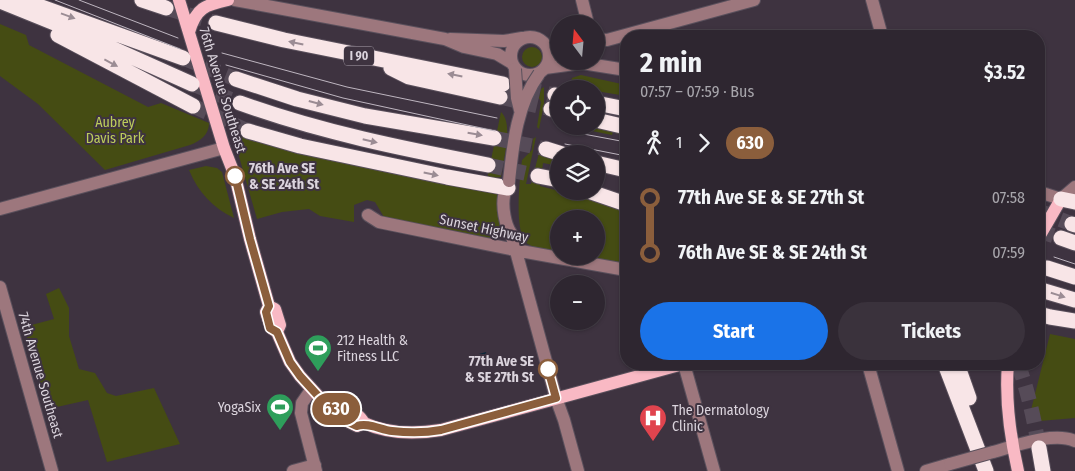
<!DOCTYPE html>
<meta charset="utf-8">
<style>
:root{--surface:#2e2630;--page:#3a323c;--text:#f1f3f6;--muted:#a7a5ab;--line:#49434c;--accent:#1a73e8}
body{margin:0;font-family:"Fira Sans Condensed",sans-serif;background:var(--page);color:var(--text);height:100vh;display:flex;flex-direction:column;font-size:19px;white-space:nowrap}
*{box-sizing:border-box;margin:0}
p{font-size:16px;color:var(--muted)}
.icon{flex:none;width:28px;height:28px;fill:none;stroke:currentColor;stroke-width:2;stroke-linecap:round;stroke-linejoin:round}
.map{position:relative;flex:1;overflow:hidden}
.panel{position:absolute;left:620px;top:30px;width:425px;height:340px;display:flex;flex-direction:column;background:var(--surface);border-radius:20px;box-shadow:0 1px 4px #0004,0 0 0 1px var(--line)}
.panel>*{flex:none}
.badge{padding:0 10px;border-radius:16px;font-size:18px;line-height:32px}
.needle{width:32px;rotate:344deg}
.controls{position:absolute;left:550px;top:15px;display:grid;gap:10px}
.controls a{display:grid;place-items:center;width:55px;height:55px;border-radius:50%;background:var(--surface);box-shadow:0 1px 4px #0004,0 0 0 1px var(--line);font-size:25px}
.map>.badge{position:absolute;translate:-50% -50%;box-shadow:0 0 0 2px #fff}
.legs{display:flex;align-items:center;gap:8px;height:55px;padding:0 20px;font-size:16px}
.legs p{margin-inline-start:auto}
.headline{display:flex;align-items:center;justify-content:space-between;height:85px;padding:0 20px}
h1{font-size:28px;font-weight:700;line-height:38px}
.button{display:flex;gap:10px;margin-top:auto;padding:10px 20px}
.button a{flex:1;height:58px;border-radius:30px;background:var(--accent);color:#fff;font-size:20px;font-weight:700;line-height:58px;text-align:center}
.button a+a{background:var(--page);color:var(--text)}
ul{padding:0 20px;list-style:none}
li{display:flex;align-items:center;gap:18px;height:55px;font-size:19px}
li i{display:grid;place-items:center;width:8px;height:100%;margin:0 6px;background:currentColor}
li i::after{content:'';width:12px;height:12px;margin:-6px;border:4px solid;border-radius:50%;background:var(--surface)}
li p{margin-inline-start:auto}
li:first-child i{background:linear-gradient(#0000 50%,currentColor 0)}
li:last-child i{background:linear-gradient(currentColor 50%,#0000 0)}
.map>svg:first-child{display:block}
.green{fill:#454c13}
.water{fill:#0e2838}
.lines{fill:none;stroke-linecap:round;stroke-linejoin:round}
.highway-tunnel{stroke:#564b58;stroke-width:15;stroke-dasharray:15 8;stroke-linecap:butt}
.minor-casing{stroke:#5a505c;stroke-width:14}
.major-casing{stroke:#5a505c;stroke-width:14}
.highway-casing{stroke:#5a505c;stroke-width:17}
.minor{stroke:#9d777d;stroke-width:12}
.major{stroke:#f9b9c4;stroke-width:12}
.highway{stroke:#f8e5e7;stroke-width:15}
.tram{stroke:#beb6c0;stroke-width:1}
.minor-bridge-casing{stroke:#5a505c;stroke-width:14;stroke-linecap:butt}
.minor-bridge{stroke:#9d777d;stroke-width:12}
.oneway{fill:#9b8c94}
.line-1-casing{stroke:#fff;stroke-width:11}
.line-1{stroke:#8b5e3c;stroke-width:8}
.stop-1-dot{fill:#fff;stroke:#8b5e3c;stroke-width:2.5}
.labels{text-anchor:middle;stroke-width:4;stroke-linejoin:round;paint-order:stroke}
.shield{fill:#3e3340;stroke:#aca4ae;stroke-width:1}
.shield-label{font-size:12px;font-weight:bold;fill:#dbd4dd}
.street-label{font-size:14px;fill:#dbd4dd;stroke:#3e3340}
.park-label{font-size:14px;fill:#bccc5b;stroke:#3e3340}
.stop-label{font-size:14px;font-weight:bold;fill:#dbd4dd;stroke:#3e3340;text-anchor:start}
.poi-label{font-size:14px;fill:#dbd4dd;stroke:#3e3340;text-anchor:start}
</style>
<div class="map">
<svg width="1075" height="471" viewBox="0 0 1075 471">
<rect width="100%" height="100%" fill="#3e3340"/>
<path class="green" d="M0 24 26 35 29 45 148 107 161 103 209 123C209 135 200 141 190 145L105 170 38 104 0 76Z
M522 57a10 10 0 1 1 20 0a10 10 0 1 1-20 0Z
M581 75 626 85V96L596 91V89L579 88V86L571 84 572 78Z
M544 87V104L539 129 537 127 541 102 539 98 541 89Z
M501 112C514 124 503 160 501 177L487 179Z
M567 126H591L626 132V137L613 132 612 135Z
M228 127 497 192 500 230 489 238 384 217 375 202 367 200 354 205V222L320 216 309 209 282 212 257 219 238 153Z
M536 137 526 184H531L540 149 559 159V166L543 163 540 186 626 209V264L583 256H596V219H559V252C550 250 536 250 528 244 513 234 520 177 522 160L532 150 533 139Z
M206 166 217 168 222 172 234 218C213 208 198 192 189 170Z
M59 288 69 308V336L79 369 95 373 107 393 116 396 154 388 180 444 107 462 88 400 48 409 24 327 54 319 46 294Z
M1050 334 1075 339V418L1028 422Z"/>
<path class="water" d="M486 352 488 359 470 363 468 357Z"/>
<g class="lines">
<path class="highway-tunnel" d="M166 8 216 23
M183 58 236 79
M503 84 555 95
M195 85 240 103
M500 97 551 109
M193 106 248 131
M494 138 546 149
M488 165 538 176
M1039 211 1072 224
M1039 231 1061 238
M1018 364C1028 391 1034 419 1039 448"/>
<g class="minor-casing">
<path id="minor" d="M235 0 445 39 464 47 497 54 512 63
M582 0 588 24
M872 0 882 36
M511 56a19 19 0 1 1 38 0a19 19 0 1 1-38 0Z
M450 39 504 41 522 38
M596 39 607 40 754 0
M545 68 582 63 626 70
M509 181C508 187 505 191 504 196 502 207 505 225 511 233L556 398 564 420 578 471
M1039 192 1061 199 1075 187
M0 209 224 148
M368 215 379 222 515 250 626 270
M0 287 52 471
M684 364 714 471
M868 364 898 471
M311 390 302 403 301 413 316 471
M993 452C1015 446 1054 431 1075 441
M293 471 315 465
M926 471 950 464"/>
</g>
<g class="major-casing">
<path id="major" d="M179 0 224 148 235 176 250 239 269 306 266 312 271 328 277 332 290 362 300 376 320 398 341 413 345 420 357 426 364 423
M189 32C196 8 205 5 228 0
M1039 237 1061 199
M269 306 275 309 280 325 277 332
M1008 364C1005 400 1010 436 1018 471
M341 413C352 410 359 414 364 423 388 434 416 434 441 430L683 364"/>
</g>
<g class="highway-casing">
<path id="highway" d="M22 0 183 58
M142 0 166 8
M0 1 67 28 192 84
M216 23 284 40 503 84
M58 35 193 106
M391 68 409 77 500 97
M236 79 297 99 365 116 494 138
M555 95 559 96
M240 103C320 132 404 149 488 165
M596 103 626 109
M551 109 559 111
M596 120 626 127
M248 131 300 146 447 177 508 188
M546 149 562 154
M596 163 626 170
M538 176 559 180
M588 191 626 204
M1061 199 1075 202
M1072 224 1075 225
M1061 238 1075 243
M1047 268 1075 277
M1041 290 1075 300
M1039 314 1050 317 1075 321
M945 364 986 471
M957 364 969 398
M1039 448 1043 471"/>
</g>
<use href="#minor" class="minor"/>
<use href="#major" class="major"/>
<use href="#highway" class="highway"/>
<path class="tram" d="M55 0 180 49
M79 0 178 38
M222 53 347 87 497 118
M226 65 343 98 495 131
M562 130 626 142
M565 144 626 156
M1054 257 1075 264"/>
<g class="minor-bridge-casing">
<path id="minor-bridge" d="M515 69 517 98 520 110
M509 181C513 144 517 104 539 74
M950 464 993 452"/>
</g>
<use href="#minor-bridge" class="minor-bridge"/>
</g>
<defs><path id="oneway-solid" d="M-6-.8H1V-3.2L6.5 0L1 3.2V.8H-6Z" transform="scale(1.25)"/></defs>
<g class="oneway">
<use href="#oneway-solid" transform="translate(68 16) rotate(20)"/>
<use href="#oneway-solid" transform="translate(296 43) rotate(-168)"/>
<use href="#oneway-solid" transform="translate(111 63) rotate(28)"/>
<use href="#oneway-solid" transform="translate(455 75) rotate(-169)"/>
<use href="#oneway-solid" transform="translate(316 103) rotate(15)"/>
<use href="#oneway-solid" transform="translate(475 134) rotate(10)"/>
<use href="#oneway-solid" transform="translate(370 141) rotate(13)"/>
<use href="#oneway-solid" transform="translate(431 174) rotate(12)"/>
<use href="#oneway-solid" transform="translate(1058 295) rotate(17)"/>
</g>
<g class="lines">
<g class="line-1-casing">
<path id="line-1" d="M235 176 250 239 269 306 266 312 270 328 277 332 290 362 300 376 320 398 341 413 344 420 357 426C368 422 381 430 392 431 409 433 425 433 441 430L556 398 548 369"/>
</g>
<use href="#line-1" class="line-1"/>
</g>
<defs>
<g id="stadium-pin" transform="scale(1.4375)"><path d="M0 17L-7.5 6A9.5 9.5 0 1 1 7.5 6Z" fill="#2e9e5b" stroke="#3e3340"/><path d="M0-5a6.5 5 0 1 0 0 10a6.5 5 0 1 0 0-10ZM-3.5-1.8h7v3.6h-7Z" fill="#fff"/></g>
<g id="hospital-pin" transform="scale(1.4375)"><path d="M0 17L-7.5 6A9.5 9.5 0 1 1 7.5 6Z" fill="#e0444e" stroke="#3e3340"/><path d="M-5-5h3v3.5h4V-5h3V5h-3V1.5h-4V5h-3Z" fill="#fff"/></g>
</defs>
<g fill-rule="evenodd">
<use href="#stadium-pin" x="318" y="348"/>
<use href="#stadium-pin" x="280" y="407"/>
<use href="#hospital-pin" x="653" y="418"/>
</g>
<g class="stop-1-dot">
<circle cx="235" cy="176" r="9"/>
<circle cx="548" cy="369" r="9"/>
</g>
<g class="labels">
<rect class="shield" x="344" y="46.5" width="30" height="19" rx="4"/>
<g class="shield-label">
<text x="359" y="60">I 90</text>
</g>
<g class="street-label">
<text transform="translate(223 90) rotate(73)" y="5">76th Avenue Southeast</text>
<text transform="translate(484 228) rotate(12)" y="5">Sunset Highway</text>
<text transform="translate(41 375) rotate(74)" y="5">74th Avenue Southeast</text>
</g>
<g class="park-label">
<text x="115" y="127">Aubrey<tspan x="115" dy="16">Davis Park</tspan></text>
</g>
<g class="stop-label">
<text x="249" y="173">76th Ave SE<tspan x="249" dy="16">&amp; SE 24th St</tspan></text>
<text x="534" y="366" text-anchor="end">77th Ave SE<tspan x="534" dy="16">&amp; SE 27th St</tspan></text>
</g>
<g class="poi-label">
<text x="337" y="345">212 Health &amp;<tspan x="337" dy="16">Fitness LLC</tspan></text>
<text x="261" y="412" text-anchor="end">YogaSix</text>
<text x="672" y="415">The Dermatology<tspan x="672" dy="16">Clinic</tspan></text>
</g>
</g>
</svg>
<div class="controls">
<a><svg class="needle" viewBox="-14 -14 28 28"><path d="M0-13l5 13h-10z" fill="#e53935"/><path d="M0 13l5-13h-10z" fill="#a7a5ab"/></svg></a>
<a><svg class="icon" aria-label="locate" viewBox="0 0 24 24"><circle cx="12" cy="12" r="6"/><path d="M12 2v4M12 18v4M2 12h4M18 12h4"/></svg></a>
<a><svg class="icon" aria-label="layers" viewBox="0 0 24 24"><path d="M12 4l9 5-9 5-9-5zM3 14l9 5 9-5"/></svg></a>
<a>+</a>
<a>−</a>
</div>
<b class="badge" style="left:336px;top:409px;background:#8b5e3c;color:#fff">630</b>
<section class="panel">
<div class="headline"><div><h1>2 min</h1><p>07:57 – 07:59 · Bus</p></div><b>$3.52</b></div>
<div class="legs"><svg class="icon" aria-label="walk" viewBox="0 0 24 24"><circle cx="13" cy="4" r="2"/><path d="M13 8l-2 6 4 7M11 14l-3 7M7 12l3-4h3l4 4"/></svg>1<svg class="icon" aria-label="forward" viewBox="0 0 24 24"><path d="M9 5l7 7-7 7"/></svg><b class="badge" style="background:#8b5e3c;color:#fff">630</b></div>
<ul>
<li><i style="color:#8b5e3c"></i><b>77th Ave SE &amp; SE 27th St</b><p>07:58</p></li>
<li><i style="color:#8b5e3c"></i><b>76th Ave SE &amp; SE 24th St</b><p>07:59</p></li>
</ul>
<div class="button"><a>Start</a><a>Tickets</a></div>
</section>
</div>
